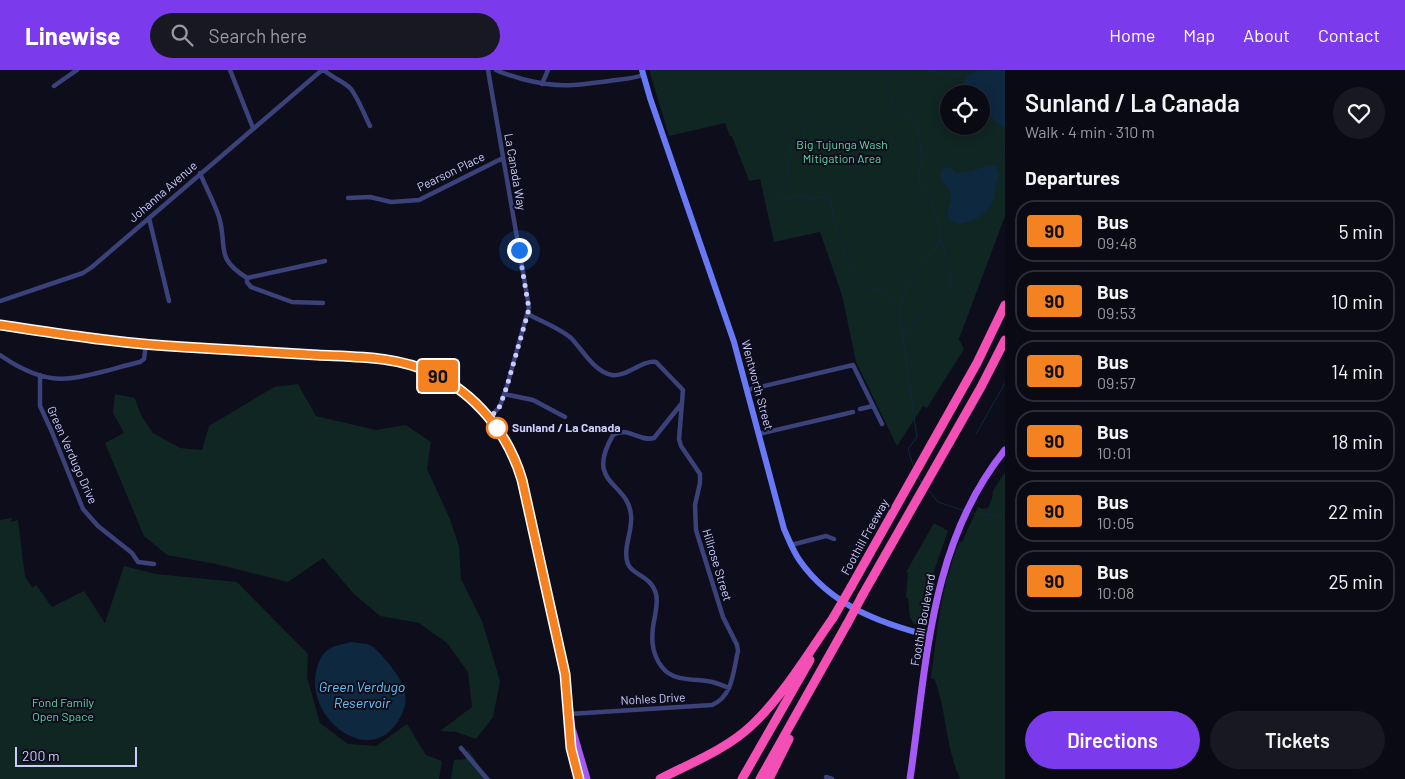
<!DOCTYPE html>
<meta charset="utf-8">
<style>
:root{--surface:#0a0a15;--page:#181822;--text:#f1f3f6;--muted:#999aa0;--line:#2a2b34;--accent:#7c3aed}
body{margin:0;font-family:Barlow,sans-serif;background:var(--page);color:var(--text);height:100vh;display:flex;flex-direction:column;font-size:19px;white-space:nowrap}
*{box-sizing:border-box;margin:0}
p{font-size:16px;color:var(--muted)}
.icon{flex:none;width:28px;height:28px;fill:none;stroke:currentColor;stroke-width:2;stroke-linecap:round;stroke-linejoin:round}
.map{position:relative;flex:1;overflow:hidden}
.sheet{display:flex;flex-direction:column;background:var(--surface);width:400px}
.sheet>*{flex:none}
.badge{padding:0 10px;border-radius:4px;font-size:18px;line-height:32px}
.tools{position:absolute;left:940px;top:15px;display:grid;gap:10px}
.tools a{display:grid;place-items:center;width:50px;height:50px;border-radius:50%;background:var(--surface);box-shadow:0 2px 12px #0003,0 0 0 1px var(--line);font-size:25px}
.scale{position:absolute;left:15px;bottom:12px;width:122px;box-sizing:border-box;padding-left:5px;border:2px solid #cccdfc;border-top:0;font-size:14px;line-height:18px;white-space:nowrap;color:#cccdfc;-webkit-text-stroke:4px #0d0d1c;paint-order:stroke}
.you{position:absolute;width:25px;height:25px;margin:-12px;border:4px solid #fff;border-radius:50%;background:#1a73e8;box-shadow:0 0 0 8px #1a73e833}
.map>.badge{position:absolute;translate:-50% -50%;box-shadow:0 0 0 2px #fff}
h2{padding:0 20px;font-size:19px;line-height:45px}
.round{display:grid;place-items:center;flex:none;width:52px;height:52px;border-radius:26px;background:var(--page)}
.headline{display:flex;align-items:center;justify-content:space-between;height:85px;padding:0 20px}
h1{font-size:24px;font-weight:600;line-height:38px}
.primary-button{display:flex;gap:10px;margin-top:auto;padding:10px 20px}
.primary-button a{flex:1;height:58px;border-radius:30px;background:var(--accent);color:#fff;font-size:20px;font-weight:600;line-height:58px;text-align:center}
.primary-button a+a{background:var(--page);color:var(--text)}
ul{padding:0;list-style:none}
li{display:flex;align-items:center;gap:15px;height:62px;margin:0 10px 8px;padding:0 10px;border:2px solid var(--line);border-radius:20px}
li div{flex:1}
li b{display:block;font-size:19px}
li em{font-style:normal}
li .badge{min-width:55px;font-weight:700;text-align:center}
header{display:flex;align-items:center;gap:30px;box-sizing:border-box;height:70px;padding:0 25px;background:var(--accent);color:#fff}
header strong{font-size:24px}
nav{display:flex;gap:28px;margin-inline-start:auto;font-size:18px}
.search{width:350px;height:45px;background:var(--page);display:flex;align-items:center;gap:12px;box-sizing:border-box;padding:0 18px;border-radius:28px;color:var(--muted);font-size:19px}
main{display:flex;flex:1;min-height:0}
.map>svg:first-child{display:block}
.green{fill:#102622;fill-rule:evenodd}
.water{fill:#0e283f}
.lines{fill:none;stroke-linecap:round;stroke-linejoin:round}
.stream{stroke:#0e283f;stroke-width:1}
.minor{stroke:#3b4179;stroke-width:4.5}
.secondary{stroke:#6978f5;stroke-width:6}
.primary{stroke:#a65af4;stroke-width:7}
.motorway{stroke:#f44fb4;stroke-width:9}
.motorway-bridge{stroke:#f44fb4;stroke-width:9}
.line-casing{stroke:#fff;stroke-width:11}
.line{stroke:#f58220;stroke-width:8}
.walk{stroke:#cccdfc;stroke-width:5;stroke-dasharray:0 9}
.stop-dot{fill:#fff;stroke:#f58220;stroke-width:2.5}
.labels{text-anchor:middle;stroke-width:4;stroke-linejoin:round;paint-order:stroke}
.park-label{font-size:12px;fill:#5dd6a7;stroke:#0d0d1c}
.street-label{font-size:12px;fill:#cccdfc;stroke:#0d0d1c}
.stop-label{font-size:12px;font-weight:bold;fill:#cccdfc;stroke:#0d0d1c;text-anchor:start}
.water-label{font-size:14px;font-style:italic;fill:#60c4f5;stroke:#0d0d1c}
</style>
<header>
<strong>Linewise</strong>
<div class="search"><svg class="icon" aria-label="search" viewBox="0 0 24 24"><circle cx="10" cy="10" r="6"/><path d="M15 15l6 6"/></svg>Search here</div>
<nav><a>Home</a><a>Map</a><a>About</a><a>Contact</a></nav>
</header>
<main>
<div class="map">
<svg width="1005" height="709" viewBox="0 0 1005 709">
<rect width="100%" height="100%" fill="#0d0d1c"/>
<path class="green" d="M649 0H1005V146L959 269 964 279 927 338 923 336 897 376 856 292 842 225 820 162 774 172 760 109 749 111 732 66H730L725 53 669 66ZM949 24H981V56H949Z
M298 314 316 346 376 360 406 355 431 372 427 399 450 449 459 476 461 509 482 551 500 611 493 647 476 669 456 662 440 661 472 637 468 602 447 573 419 553 380 546 354 524 323 488 288 512 216 494 167 485 144 466 105 373 124 363 113 343 115 324 135 328 141 345 153 363 180 378 202 380 209 356 274 317Z
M1005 402V709H960C945 675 947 644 935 610L931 608C937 562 941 514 960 471L962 472 978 437 983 439 988 438 992 428 993 421Z
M12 448 11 452 18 450 25 507 33 518 36 515 52 537 84 521 105 553 124 496 156 504 237 512 308 584 307 607 320 653 348 674 376 676 407 654 426 685 442 691 439 709H0V450Z
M934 453 948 461 934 501 923 554 919 556 914 554 910 548 908 528H906L908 503 906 502Z
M468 679 480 697 491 709H451L454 690 465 689Z"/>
<path class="water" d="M994 0H1005V57H1004C998 53 991 48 987 42 984 38 985 34 981 30V24H969L962 15C966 0 981 2 994 0Z
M989 95 996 96 1000 105C993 116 996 118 994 128 989 146 973 150 958 155L950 150 947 142C953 128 953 121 941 111V101L944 98H950L956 103 968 102Z
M351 572C357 573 364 573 370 575 377 579 383 587 389 594 401 609 412 625 401 646 372 703 302 647 317 598 319 590 322 584 329 579 335 575 344 574 351 572Z"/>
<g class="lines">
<path class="stream" d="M884 0 895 40 913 51 918 59 923 89 919 101 920 113 935 141 939 155 941 167 940 173C922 193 905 213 899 240L917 367 908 379 914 398
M924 0 964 8
M804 55 805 60 803 68 791 74C787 91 791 111 779 125L780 127 788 129 797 126H804L809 129 829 126 837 160 843 168C840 180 854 210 864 217 868 220 875 218 880 220 889 224 893 231 898 239
M996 96 1005 76
M903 268 913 254 947 221 950 214 951 206 941 169
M976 364 1005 313
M918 406 922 414
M927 418 938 432 965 441
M971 443 1005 446"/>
<path class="minor" d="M230 0 253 58
M324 0C332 8 344 11 351 19 359 30 364 44 370 56
M488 0 529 237 507 316 500 336 490 348
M496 0C504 4 513 6 522 9 557 18 573 16 609 11 621 9 632 9 643 5
M542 14 548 0
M54 16 77 0
M200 103C206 118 214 132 219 147 228 178 214 187 247 208L325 191
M348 128 370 127 391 132 419 130 503 88
M149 148 169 231
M247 208V212L251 217 292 232 323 233
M0 231 83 203 92 197 322 0
M528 244C540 251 562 259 572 269 583 281 595 302 612 305 628 307 641 290 656 292L683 320 679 369 681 376 700 404V413L695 435 696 460 723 547 737 575 738 581C733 602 733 626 712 635L569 644
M0 285C20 299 47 312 72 308 95 305 118 297 140 292L144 289 146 274
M40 305V336L52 362 83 439 98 456 132 483 138 492 154 494
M747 320 853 295 882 354
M504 324 533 330 565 347
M682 333 654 368C639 372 628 356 613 365 584 415 628 411 631 445 633 461 622 479 628 494 633 506 651 505 656 524 658 531 656 539 655 546 651 564 650 582 662 597 672 611 692 609 707 611 715 612 722 615 729 618
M860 339 873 336
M759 364 853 342
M791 475 826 466 834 469
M461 678 487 709
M826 707 832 709"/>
<path class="secondary" d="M642 0 650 28 734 272 784 459C789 470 793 481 800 491 831 535 879 553 930 566"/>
<path class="primary" d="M0 255C61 264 123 274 184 277 227 280 270 282 312 284 353 287 394 285 431 303 473 323 504 358 520 402L565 604 572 658 587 709
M570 670 579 709
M910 709C927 594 929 474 1005 380"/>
<path class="motorway" d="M851 517 977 293 1005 235
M862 526 981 317 1005 270
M660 709C691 693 727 679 752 655 783 626 809 582 833 548
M742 709 810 590
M760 709 847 554
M769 709 789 669"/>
<path class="motorway-bridge" d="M833 548 851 517
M847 554 862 526"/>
</g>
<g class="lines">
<g class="line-casing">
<path id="line" d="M0 255C61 264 123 274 184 277 228 280 273 282 317 285 356 287 396 286 432 303 476 324 508 363 522 410L565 604 571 678 579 709"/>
</g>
<use href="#line" class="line"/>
<path class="walk" d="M497 358 490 348 500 336 507 316 529 239 519 180"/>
</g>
<circle class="stop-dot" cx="497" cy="358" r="10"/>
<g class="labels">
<g class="park-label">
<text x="842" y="79">Big Tujunga Wash<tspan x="842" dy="14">Mitigation Area</tspan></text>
<text x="63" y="637">Fond Family<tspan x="63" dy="14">Open Space</tspan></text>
</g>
<g class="street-label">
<text transform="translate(451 102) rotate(-26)" y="4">Pearson Place</text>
<text transform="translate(515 102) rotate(80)" y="4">La Canada Way</text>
<text transform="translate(163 122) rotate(-41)" y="4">Johanna Avenue</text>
<text transform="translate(757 315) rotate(75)" y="4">Wentworth Street</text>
<text transform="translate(72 385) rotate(66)" y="4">Green Verdugo Drive</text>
<text transform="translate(865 467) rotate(-61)" y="4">Foothill Freeway</text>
<text transform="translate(717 495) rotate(73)" y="4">Hillrose Street</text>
<text transform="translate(923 550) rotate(-80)" y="4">Foothill Boulevard</text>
<text transform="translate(653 629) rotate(-3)" y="4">Nohles Drive</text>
</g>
<g class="stop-label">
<text x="512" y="362">Sunland / La Canada</text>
</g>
<g class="water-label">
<text x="362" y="622">Green Verdugo<tspan x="362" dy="16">Reservoir</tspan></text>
</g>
</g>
</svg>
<div class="tools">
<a><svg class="icon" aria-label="locate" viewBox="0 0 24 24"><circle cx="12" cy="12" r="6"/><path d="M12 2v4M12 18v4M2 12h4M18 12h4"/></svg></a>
</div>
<div class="scale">200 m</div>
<div class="you" style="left:519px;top:180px"></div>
<b class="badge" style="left:438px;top:306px;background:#f58220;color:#111">90</b>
</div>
<section class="sheet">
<div class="headline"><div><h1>Sunland / La Canada</h1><p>Walk · 4 min · 310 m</p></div><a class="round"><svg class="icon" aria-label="heart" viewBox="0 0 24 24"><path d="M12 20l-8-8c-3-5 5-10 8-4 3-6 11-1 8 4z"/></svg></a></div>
<h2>Departures</h2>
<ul>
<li><span class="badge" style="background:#f58220;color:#111">90</span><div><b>Bus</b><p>09:48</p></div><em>5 min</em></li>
<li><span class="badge" style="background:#f58220;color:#111">90</span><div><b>Bus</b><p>09:53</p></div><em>10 min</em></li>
<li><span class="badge" style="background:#f58220;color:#111">90</span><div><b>Bus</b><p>09:57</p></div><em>14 min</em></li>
<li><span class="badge" style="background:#f58220;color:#111">90</span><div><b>Bus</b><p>10:01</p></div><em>18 min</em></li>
<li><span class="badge" style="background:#f58220;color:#111">90</span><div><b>Bus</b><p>10:05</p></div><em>22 min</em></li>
<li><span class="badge" style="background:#f58220;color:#111">90</span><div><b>Bus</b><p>10:08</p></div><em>25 min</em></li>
</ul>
<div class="primary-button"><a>Directions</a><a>Tickets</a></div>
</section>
</main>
